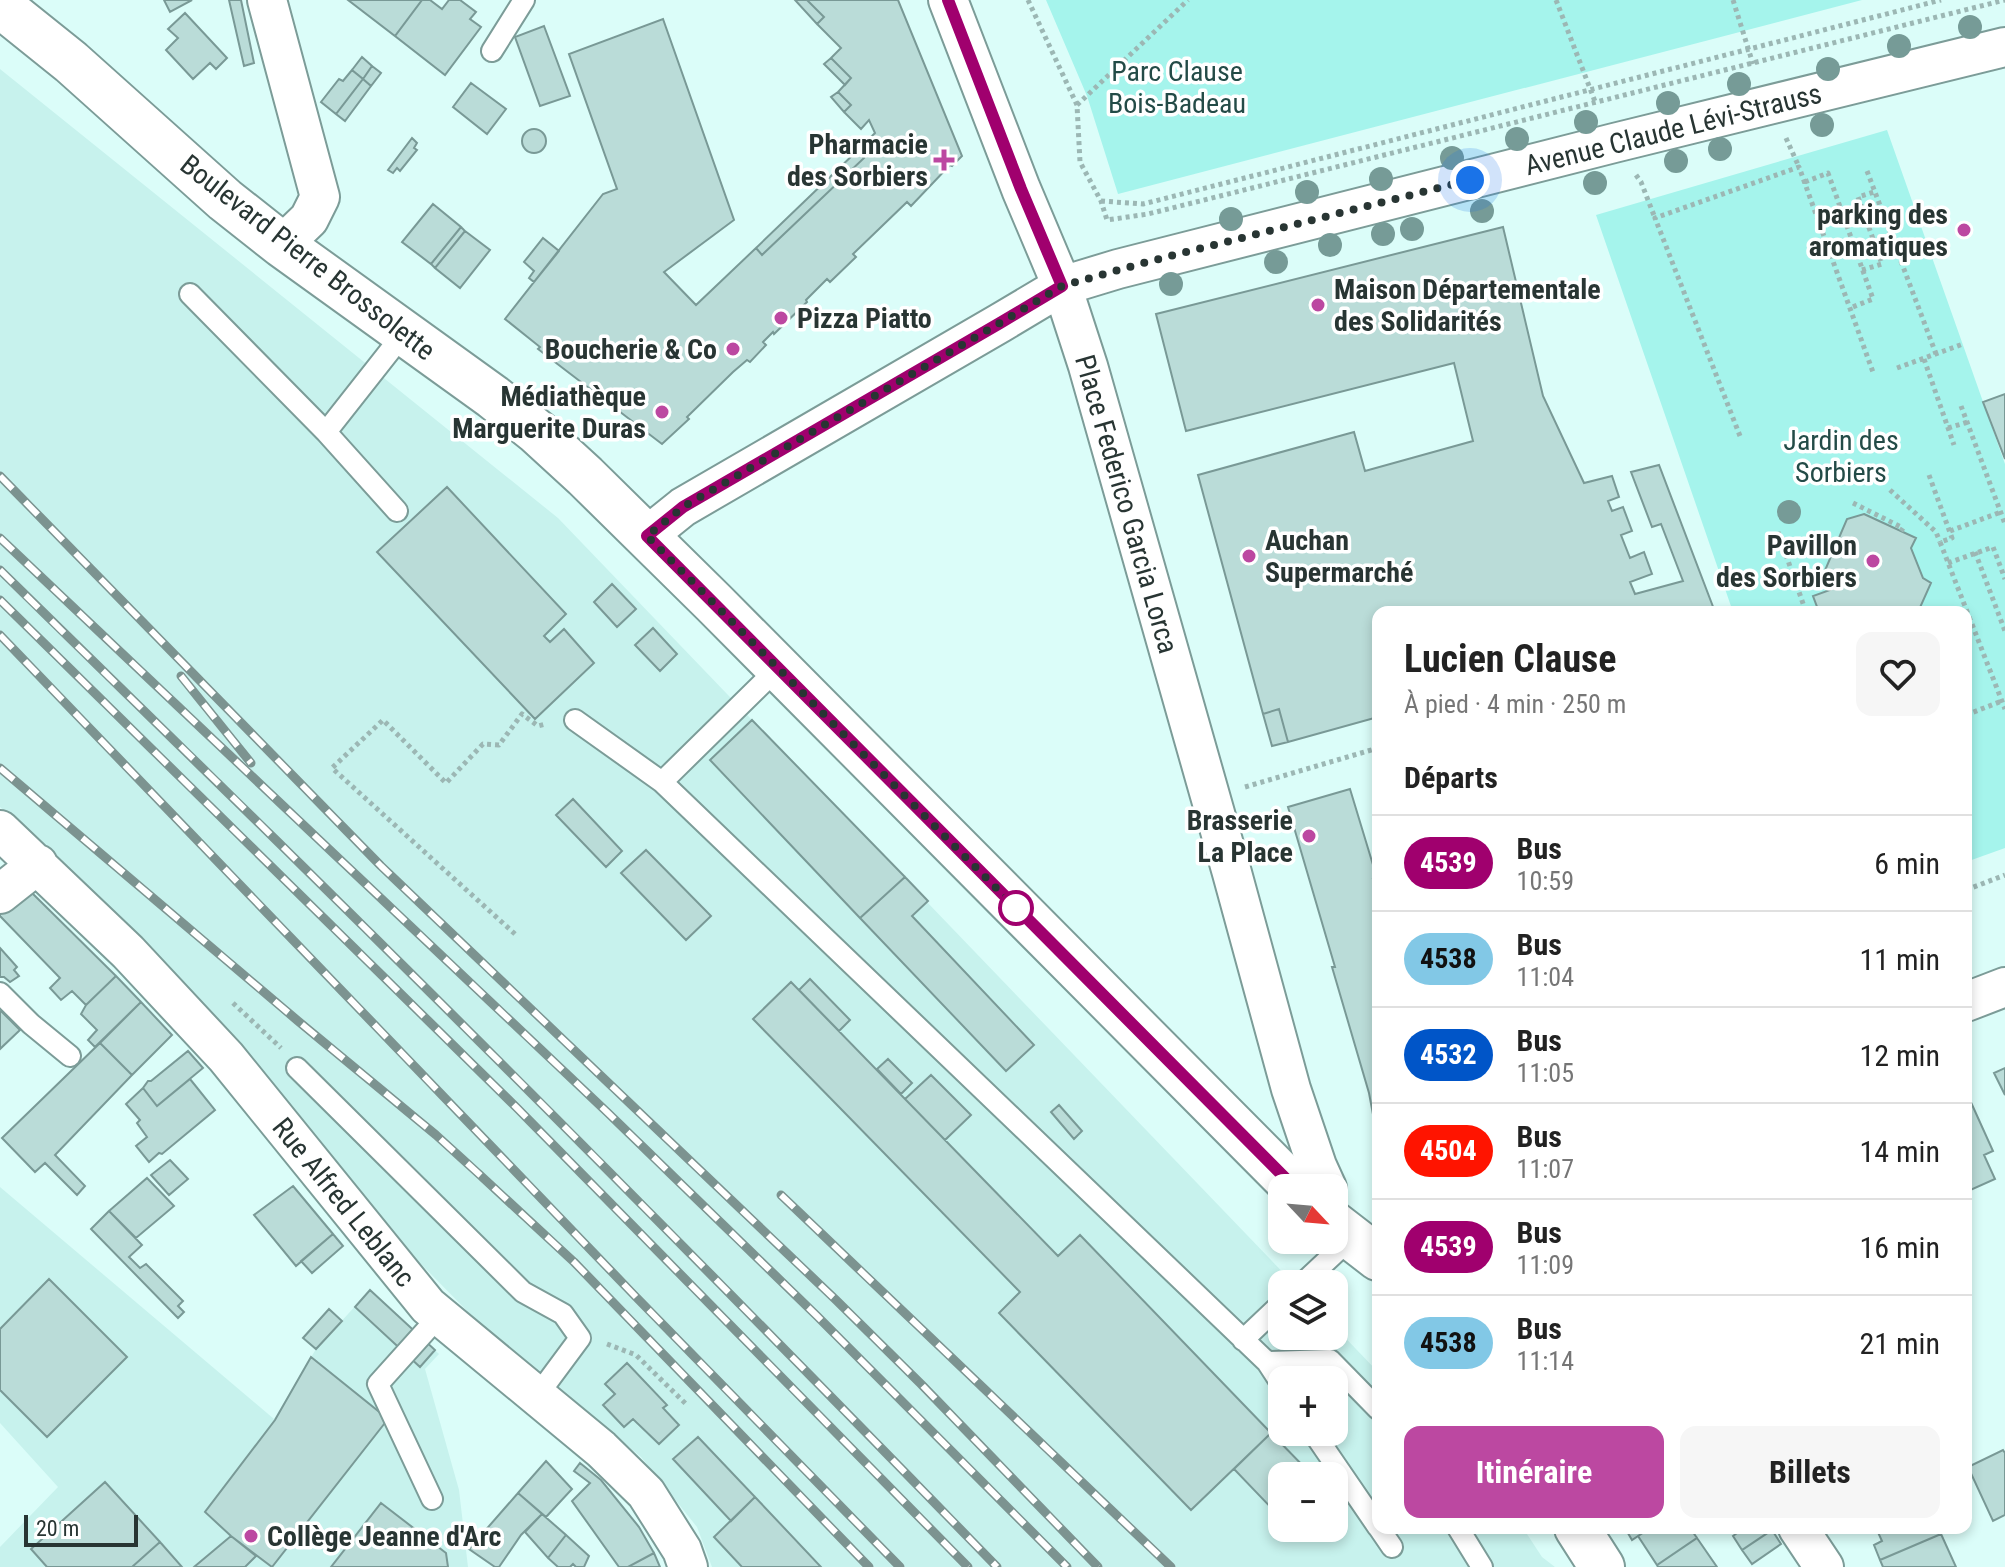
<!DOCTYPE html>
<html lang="fr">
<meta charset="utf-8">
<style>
:root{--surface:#fff;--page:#f6f6f6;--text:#222;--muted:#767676;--line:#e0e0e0;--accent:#bc48a1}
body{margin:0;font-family:"Roboto Condensed",sans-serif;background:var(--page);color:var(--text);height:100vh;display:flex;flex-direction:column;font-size:30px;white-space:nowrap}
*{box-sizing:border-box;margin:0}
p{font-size:26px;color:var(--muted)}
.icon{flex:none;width:44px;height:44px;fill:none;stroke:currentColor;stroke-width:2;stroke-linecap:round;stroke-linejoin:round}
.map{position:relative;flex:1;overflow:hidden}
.sheet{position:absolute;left:1372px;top:606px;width:600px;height:928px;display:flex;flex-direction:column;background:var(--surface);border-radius:16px;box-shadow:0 4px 12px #0003}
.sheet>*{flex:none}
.badge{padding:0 16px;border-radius:26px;font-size:28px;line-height:52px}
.needle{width:52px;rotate:116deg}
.fabs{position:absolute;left:1268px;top:1174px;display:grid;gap:16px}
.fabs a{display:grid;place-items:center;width:80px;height:80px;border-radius:16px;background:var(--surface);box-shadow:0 4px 12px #0003;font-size:40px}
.scale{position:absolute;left:24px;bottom:20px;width:114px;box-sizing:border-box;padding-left:8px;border:4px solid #283533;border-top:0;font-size:22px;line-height:28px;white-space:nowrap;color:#283533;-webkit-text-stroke:6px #fff;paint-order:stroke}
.you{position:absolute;width:40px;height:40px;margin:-20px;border:6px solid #fff;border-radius:50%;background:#1a73e8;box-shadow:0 0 0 12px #1a73e833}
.map>.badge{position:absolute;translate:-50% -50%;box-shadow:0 0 0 4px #fff}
h2{padding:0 32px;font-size:30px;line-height:72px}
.round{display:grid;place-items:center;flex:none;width:84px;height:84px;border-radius:16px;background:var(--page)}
.summary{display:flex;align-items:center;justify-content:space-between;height:136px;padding:0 32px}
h1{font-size:38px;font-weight:700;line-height:60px}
.button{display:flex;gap:16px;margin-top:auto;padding:16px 32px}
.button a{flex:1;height:92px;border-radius:16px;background:var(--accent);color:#fff;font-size:32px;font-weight:700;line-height:92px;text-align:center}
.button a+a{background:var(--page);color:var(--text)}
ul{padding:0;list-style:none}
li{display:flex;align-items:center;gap:24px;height:96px;padding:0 32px;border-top:2px solid var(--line)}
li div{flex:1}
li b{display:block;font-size:30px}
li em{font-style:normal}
li .badge{min-width:88px;font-weight:700;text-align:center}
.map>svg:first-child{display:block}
.built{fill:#c7f2ed;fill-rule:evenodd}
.green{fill:#a5f4ec}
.building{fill:#badcd8;stroke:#799996;stroke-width:2}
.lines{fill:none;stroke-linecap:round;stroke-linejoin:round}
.service-casing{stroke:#7c9c98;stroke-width:24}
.minor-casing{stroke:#7c9c98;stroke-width:42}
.secondary-casing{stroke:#7c9c98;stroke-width:48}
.path{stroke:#9cb7b4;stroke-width:5;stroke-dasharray:4 4;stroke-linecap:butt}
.service{stroke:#fff;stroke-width:20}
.minor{stroke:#fff;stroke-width:38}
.secondary{stroke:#fff;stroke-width:44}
.rail-casing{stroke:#7c9390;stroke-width:9}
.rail{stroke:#fff;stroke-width:6;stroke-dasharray:18;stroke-linecap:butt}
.tree{fill:#769b97}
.line-casing{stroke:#fff;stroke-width:18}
.line{stroke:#a0006e;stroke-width:12}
.walk{stroke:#283533;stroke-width:8;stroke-dasharray:0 14.4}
.poi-dot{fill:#bc48a1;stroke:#fff;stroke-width:3}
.stop-dot{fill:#fff;stroke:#a0006e;stroke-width:4}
.labels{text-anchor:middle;stroke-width:7;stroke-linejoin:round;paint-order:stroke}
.park-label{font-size:28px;fill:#234b47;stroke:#fff}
.street-label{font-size:28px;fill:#283533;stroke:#fff}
.poi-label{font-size:28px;font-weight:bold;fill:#283533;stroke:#fff;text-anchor:end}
</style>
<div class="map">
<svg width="2005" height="1567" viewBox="0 0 2005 1567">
<rect width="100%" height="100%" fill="#dbfdf9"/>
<path class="built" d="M0 69 558 518 1294 1284H1282V1336H1334V1326L1378 1372V1528H1523L1542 1557 1555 1567H712L697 1527 641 1457 484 1328 418 1261 245 1049 59 862 0 807ZM1282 1380H1334V1432H1282ZM1282 1476H1334V1528H1282Z
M0 1187 274 1419 316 1349 370 1290 439 1354 425 1369 459 1490 468 1567H0V1547L58 1487 0 1423Z"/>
<path class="green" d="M1046 0H1862L1118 194 1087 96Z
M1887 130 2005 464V848L1966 862V612H1733L1596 215Z"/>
<path class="building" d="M164 0H192L170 12Z
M229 0H241L254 63 244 66Z
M348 0H422L395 36Z
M422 0H430L442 9 449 0H460L476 12 470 19 481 27 445 75 395 36Z
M795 0H807L824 17 817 24Z
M807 0H898L962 156 952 166 950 165 911 206 907 202 853 254 856 257 830 282 827 279 806 300 807 302 774 334 773 332 763 342 766 345 750 362 747 360 733 372 687 417 689 419 662 444 547 356 538 349 540 347 505 319 603 194 617 189 569 54 663 19 734 220 664 272 696 305 756 248 762 255 864 158 857 151 875 133 869 120 861 129 844 112 851 105 838 92 851 78 831 58 841 48 817 24 824 17Z
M185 13 227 58 216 69 210 63 193 79 166 50 178 38 168 29Z
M544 26 570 96 540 106 515 37Z
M362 57 372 66 363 79 352 70Z
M831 58 851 78 845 85 824 64Z
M372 66 381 73 371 86 363 79Z
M352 70 363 79 336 114 321 102 339 79 343 81Z
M363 79 371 86 345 121 336 114Z
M471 83 506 109 487 134 453 107Z
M838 92 851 105 844 112 831 97Z
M522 141a12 12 0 1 1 24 0a12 12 0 1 1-24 0Z
M412 138 417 143 414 148 417 150 400 171 397 168 393 173 388 170Z
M857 151 864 158 762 255 756 248Z
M433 204 461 227 431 264 402 242Z
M461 227 465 231 435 268 431 264Z
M1503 227 1543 396 1584 483 1612 476 1619 497 1608 501 1612 511 1623 507 1632 531 1621 535 1630 558 1644 552 1652 574 1630 582 1635 594 1683 581 1661 524 1652 527 1631 472 1659 465 1715 612H1678L1677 609 1664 612H1378V717L1288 742 1279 709 1263 714 1198 475 1354 432 1365 471 1473 441 1454 363 1186 431 1156 314Z
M465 231 490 250 460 288 435 268Z
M543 238 559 251 534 282 529 278 534 271 524 262Z
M2005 394V459L1983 402Z
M447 487 566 614 544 636 550 642 564 629 594 663 535 719 377 552Z
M1864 514 1916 538 1911 548 1923 578 1931 583 1918 612H1819L1813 596 1830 590 1823 575 1847 519Z
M612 584 636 609 617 627 594 602Z
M653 628 677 654 660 671 635 645Z
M1279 709 1288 742 1272 746 1263 714Z
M752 720 905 877 860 918 710 760Z
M1350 789 1377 878 1373 879 1378 895V1141L1369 1093 1332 967H1335L1288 807Z
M573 799 622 851 606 867 556 815Z
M646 850 711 916 686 940 621 873Z
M905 877 928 901 912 916 1034 1045 1006 1071 860 918Z
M30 891 116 976 86 1005 72 991 61 1000 50 988 60 978 0 916V914Z
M0 948 17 967 14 970 19 976 10 982 4 977H0Z
M116 976 141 1002 95 1047 88 1040 97 1030 81 1014 86 1005Z
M810 979 850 1020 839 1031 799 990Z
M791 982 1058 1256 1080 1235 1271 1433 1191 1510 999 1313 1020 1292 753 1019Z
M141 1002 172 1035 132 1075 100 1043Z
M1 1011 20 1030 0 1049V1012Z
M100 1043 132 1075 55 1155 85 1186 77 1195 45 1163 35 1172 2 1138Z
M188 1051 203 1068 157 1106 143 1088 148 1081H151Z
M888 1059 912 1083 901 1094 877 1069Z
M2005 1068V1095L1994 1073Z
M931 1075 971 1115 945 1140 905 1099Z
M190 1079 215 1110 162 1154 159 1153 149 1162 136 1146 147 1137 137 1123 140 1120 126 1104 143 1088 157 1106Z
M1969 1098 1993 1151 1984 1155 1995 1179 1966 1192V1099Z
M1059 1105 1082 1131 1074 1139 1051 1112Z
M170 1160 188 1179 169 1195 151 1175Z
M147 1178 174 1206 136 1238 109 1211Z
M293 1186 333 1234 296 1266 254 1215Z
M109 1211 142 1245 129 1257 140 1268 146 1264 183 1301 178 1306 184 1312 178 1318 91 1229Z
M333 1234 343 1246 312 1273 301 1261Z
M49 1279 127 1357 47 1437 0 1390V1329Z
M370 1290 435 1350 420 1367 355 1307Z
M329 1309 342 1321 316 1349 303 1338Z
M311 1357 388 1419 272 1567 231 1536 205 1512 275 1420Z
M627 1363 667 1405 663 1408 679 1425 659 1444 633 1419 624 1427 603 1405 615 1394 605 1384Z
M1271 1433 1313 1476H1282V1519L1234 1469Z
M698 1437 755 1497 731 1521 673 1459Z
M2003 1450 2005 1453V1515L1993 1521 1968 1467Z
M546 1461 572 1489 546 1517 518 1493Z
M580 1463 601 1480 639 1527 654 1553 628 1567H619L572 1501 590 1483 574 1471Z
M105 1482 160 1542 132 1567H47L31 1549Z
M518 1493 542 1514 521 1535 499 1567H495L469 1549Z
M755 1497 821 1567H742L714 1537Z
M381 1503 446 1553 448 1567H331Z
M542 1514 566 1535 548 1558 525 1532Z
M1625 1528H1650L1632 1540Z
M1650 1528H1690L1697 1538 1657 1565 1638 1536Z
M1744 1528H1770L1772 1530 1742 1550 1733 1536Z
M1876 1528H1939L1941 1534 1880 1560 1874 1545 1882 1541Z
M1772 1530 1781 1544 1752 1564 1742 1550Z
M1941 1534 1956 1567H1883L1880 1560Z
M566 1535 589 1556 584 1567H576L573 1564 570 1567H558L548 1558Z
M231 1536 256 1556 245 1567H194Z
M1697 1538 1717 1567H1658L1657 1565Z
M160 1542 182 1567H132Z
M654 1553 660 1567H628Z"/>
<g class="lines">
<g class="service-casing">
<path id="service" d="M492 51 524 0
M190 294 326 432 397 511
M326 432 404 333
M575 720 662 782 1267 1362 1282 1385
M662 782 778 668
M0 993 31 1024 70 1056
M297 1068 523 1292 563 1314 580 1338 537 1396
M1302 1284 1351 1238
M1243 1340 1282 1303
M1267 1362 1330 1360 1378 1409
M1313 1432 1378 1527
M432 1499 378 1384 440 1315
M1379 1528 1392 1547
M1458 1528 1482 1567"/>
</g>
<g class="minor-casing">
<path id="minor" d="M267 0 320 197 309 219 282 245
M948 0 1021 189 1062 286 1088 366 1232 873 1291 1089 1317 1166 1327 1188
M647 536 683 507 1000 323 1062 286 1118 269 1614 143 2005 47
M0 830 128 952 226 1057 428 1306 601 1449 646 1493 682 1550 688 1567
M0 894 38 864
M1966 1002 2005 987
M1798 1528 1824 1567"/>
</g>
<g class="secondary-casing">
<path id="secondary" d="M0 5 71 62 225 200 282 245 493 397 537 432 585 476 714 603 1295 1188
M1334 1224 1378 1258
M1577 1528 1602 1567"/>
</g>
<path class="path" d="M1028 0 1077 105 1080 162 1101 201 1107 220 1148 214 2005 0
M1556 0 1596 104
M1733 0 1753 64
M1077 105 1188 0
M1786 138 1799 167
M1867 171 1936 354
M1636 175 1641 182 1655 218
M1805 182 1828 173 1873 299 1850 308
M1101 201 1143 204 1941 0
M1862 270 1882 264 1858 197 1874 192
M1924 359 1954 445
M1897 368 1963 344
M1961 406 2005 524
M1948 428 1968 422
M1740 436 1655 218 1799 167 1874 375
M1929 475 1952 538 1940 542 2005 709
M1890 490 1936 532 1940 542
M1853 503 1903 528 1901 531
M1950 531 2001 512
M1778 532 1806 612
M1975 552 2005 631
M1948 563 1993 547 2005 579
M1966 715 2002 701
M1245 787 1378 748
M1966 890 2005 875
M515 934 332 768 383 720 446 783 483 744 499 745 522 714 538 726 546 724
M233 1003 281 1048
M607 1344 636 1355 687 1405"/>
<use href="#service" class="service"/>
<use href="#minor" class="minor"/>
<use href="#secondary" class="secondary"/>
<g class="rail-casing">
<path id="rail" d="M0 476 381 866 836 1300 921 1384 1098 1567
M0 538 608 1113 817 1316 1067 1567
M0 570C92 661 186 751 278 842 521 1081 760 1323 997 1567
M0 600 517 1108 968 1567
M0 635 636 1297 900 1567
M181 676 251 763
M0 768 298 1021 436 1135 480 1175 574 1262 869 1567
M781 1195 1171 1567"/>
</g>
<use href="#rail" class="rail"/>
</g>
<g class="tree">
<circle cx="1970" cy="27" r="12"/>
<circle cx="1899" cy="46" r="12"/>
<circle cx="1828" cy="69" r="12"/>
<circle cx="1739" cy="84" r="12"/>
<circle cx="1668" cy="103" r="12"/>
<circle cx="1586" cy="122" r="12"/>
<circle cx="1822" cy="125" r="12"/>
<circle cx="1517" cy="139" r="12"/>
<circle cx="1720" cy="149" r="12"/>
<circle cx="1452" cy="158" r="12"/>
<circle cx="1676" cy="161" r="12"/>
<circle cx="1381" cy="179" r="12"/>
<circle cx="1595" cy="183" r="12"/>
<circle cx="1307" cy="192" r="12"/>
<circle cx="1482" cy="211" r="12"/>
<circle cx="1231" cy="219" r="12"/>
<circle cx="1412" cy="229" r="12"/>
<circle cx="1383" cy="234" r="12"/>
<circle cx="1330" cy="245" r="12"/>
<circle cx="1276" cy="262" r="12"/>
<circle cx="1171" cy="284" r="12"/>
<circle cx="1789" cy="512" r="12"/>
</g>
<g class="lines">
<g class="line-casing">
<path id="line" d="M948 0 1021 189 1062 286 1000 323 683 507 647 536 1295 1188"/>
</g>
<use href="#line" class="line"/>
<path class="walk" d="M1016 908 647 536 683 507 1000 323 1062 286 1147 262 1470 180"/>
</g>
<g class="poi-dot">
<path d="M940 148h8v8h8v8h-8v8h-8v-8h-8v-8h8z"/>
<circle cx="1964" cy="230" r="8"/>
<circle cx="1318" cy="305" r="8"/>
<circle cx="781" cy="318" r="8"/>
<circle cx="733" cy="349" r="8"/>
<circle cx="662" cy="412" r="8"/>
<circle cx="1249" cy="556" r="8"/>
<circle cx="1873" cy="561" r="8"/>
<circle cx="1309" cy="836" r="8"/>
<circle cx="251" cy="1536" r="8"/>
</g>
<circle class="stop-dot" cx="1016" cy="908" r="16"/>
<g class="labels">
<g class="park-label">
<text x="1177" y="81">Parc Clause<tspan x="1177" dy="32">Bois-Badeau</tspan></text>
<text x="1841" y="450">Jardin des<tspan x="1841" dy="32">Sorbiers</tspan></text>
</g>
<g class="street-label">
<text transform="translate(1673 129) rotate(-14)" y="10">Avenue Claude Lévi-Strauss</text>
<text transform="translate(308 257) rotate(38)" y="10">Boulevard Pierre Brossolette</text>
<text transform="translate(1127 504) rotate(74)" y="10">Place Federico Garcia Lorca</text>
<text transform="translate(344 1202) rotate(51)" y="10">Rue Alfred Leblanc</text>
</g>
<g class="poi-label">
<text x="928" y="154">Pharmacie<tspan x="928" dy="32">des Sorbiers</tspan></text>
<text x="1948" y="224">parking des<tspan x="1948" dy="32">aromatiques</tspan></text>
<text x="1334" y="299" text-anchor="start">Maison Départementale<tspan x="1334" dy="32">des Solidarités</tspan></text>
<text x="797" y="328" text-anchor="start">Pizza Piatto</text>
<text x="717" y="359">Boucherie &amp; Co</text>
<text x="646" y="406">Médiathèque<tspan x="646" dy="32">Marguerite Duras</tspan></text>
<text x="1265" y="550" text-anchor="start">Auchan<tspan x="1265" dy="32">Supermarché</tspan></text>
<text x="1857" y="555">Pavillon<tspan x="1857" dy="32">des Sorbiers</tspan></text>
<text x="1293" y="830">Brasserie<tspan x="1293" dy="32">La Place</tspan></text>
<text x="267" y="1546" text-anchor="start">Collège Jeanne d'Arc</text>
</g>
</g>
</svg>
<div class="fabs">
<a><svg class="needle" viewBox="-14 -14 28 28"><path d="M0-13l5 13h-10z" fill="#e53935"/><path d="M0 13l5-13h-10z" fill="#767676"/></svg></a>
<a><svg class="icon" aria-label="layers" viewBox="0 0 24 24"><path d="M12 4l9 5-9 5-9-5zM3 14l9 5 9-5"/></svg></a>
<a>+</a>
<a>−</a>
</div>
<div class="scale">20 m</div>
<div class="you" style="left:1470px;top:180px"></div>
<section class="sheet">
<div class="summary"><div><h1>Lucien Clause</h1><p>À pied · 4 min · 250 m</p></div><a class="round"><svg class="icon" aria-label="heart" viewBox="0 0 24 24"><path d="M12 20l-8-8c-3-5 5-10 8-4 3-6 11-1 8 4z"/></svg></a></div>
<h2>Départs</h2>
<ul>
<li><span class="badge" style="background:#a0006e;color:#fff">4539</span><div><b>Bus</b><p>10:59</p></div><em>6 min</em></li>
<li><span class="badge" style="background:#82c8e6;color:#111">4538</span><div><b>Bus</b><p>11:04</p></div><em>11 min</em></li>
<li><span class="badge" style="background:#0055c8;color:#fff">4532</span><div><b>Bus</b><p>11:05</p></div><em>12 min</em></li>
<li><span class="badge" style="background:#ff1400;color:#fff">4504</span><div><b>Bus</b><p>11:07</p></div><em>14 min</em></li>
<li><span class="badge" style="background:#a0006e;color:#fff">4539</span><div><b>Bus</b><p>11:09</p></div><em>16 min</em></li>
<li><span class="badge" style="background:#82c8e6;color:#111">4538</span><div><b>Bus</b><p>11:14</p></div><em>21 min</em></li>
</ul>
<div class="button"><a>Itinéraire</a><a>Billets</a></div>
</section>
</div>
